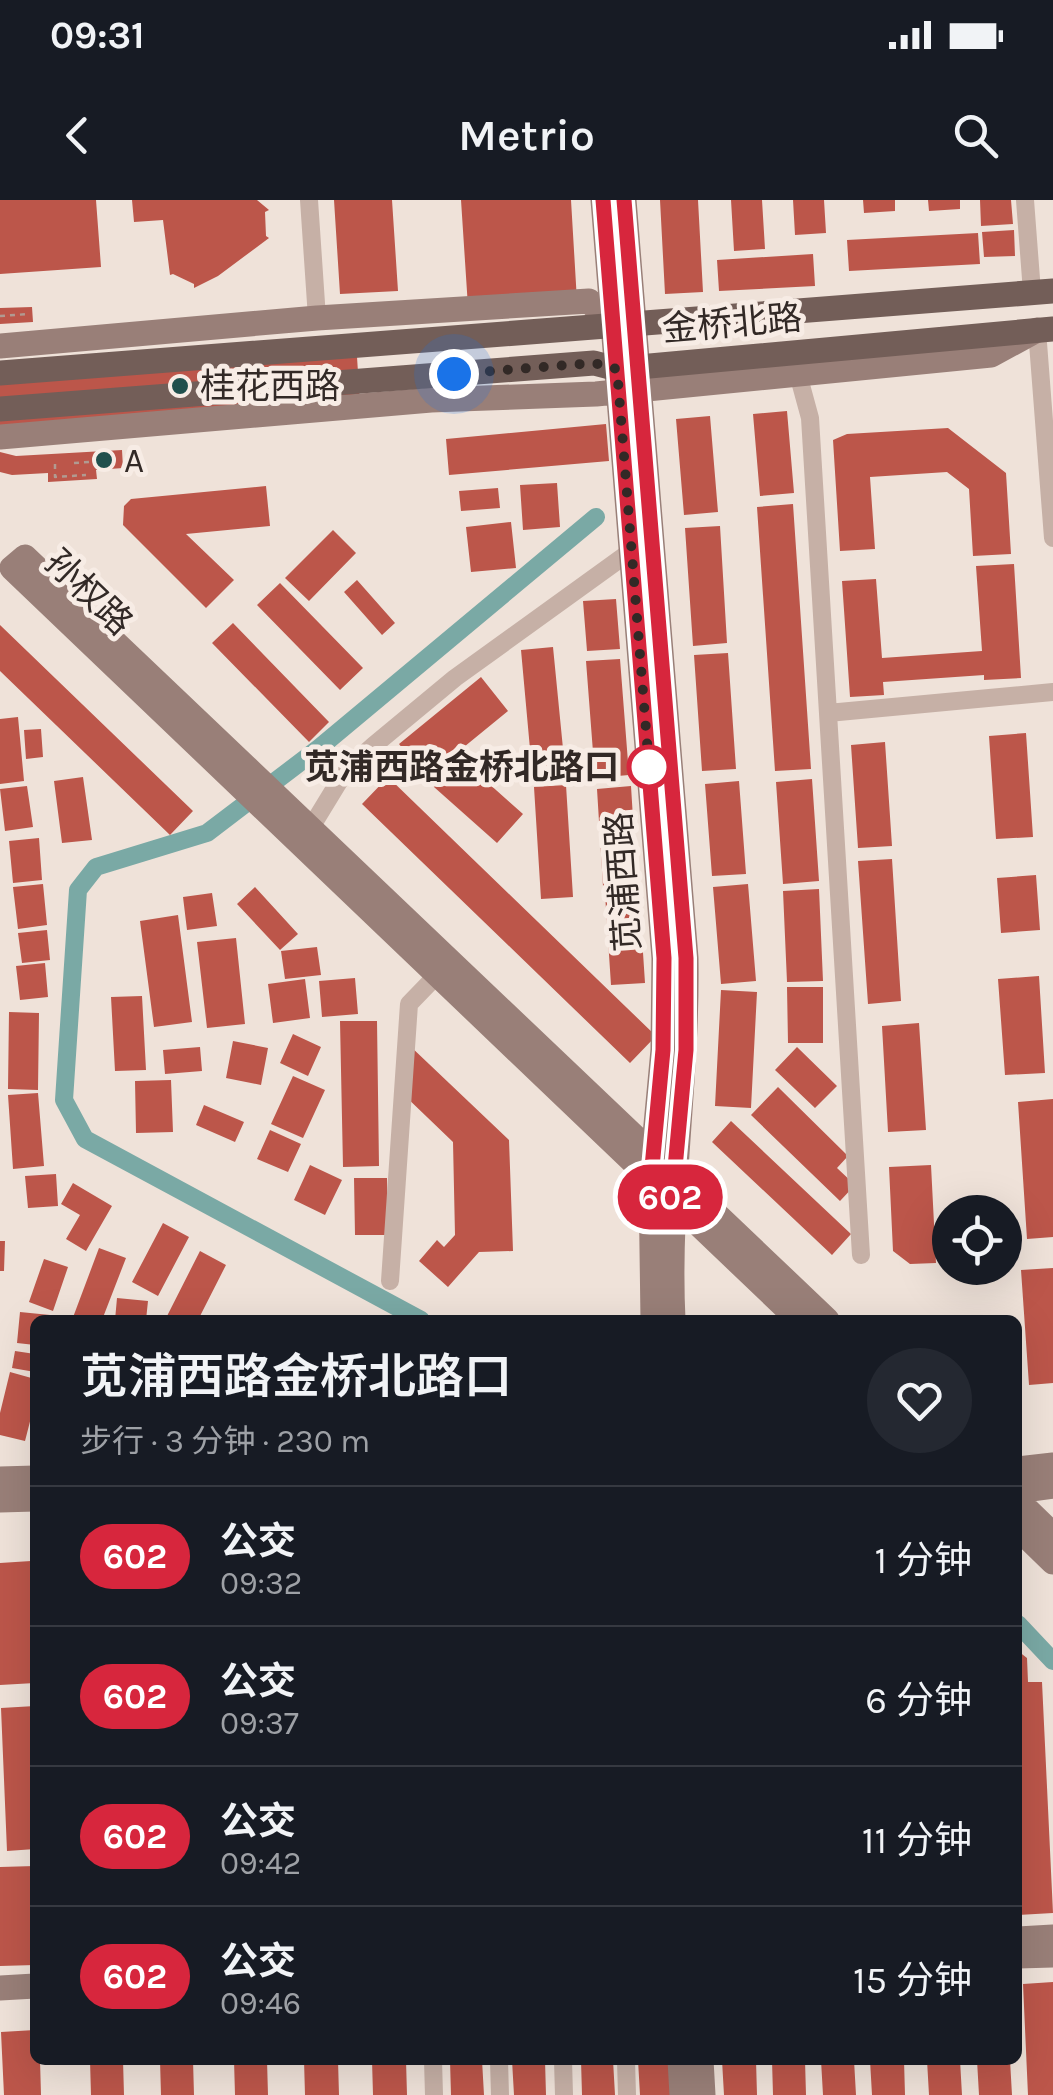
<!DOCTYPE html>
<html lang="zh">
<meta charset="utf-8">
<style>
:root{--surface:#171b24;--page:#242831;--text:#f1f3f6;--muted:#9ea1a6;--line:#363941}
body{margin:0;font-family:Karla,"Noto Sans SC",sans-serif;background:var(--page);color:var(--text);height:100vh;display:flex;flex-direction:column;font-size:38px;white-space:nowrap}
*{box-sizing:border-box;margin:0}
p{font-size:32px;color:var(--muted)}
.icon{flex:none;width:55px;height:55px;fill:none;stroke:currentColor;stroke-width:2;stroke-linecap:round;stroke-linejoin:round}
.map{position:relative;flex:1;overflow:hidden}
.sheet{position:absolute;left:30px;top:1115px;width:992px;height:750px;display:flex;flex-direction:column;background:var(--surface);border-radius:15px;box-shadow:0 10px 40px #0002}
.sheet>*{flex:none}
.badge{padding:0 20px;border-radius:32px;font-size:35px;line-height:65px}
.tools{position:absolute;left:932px;top:995px;display:grid;gap:20px}
.tools a{display:grid;place-items:center;width:90px;height:90px;border-radius:50%;background:var(--surface);box-shadow:0 10px 40px #0002;font-size:50px}
.you{position:absolute;width:50px;height:50px;margin:-25px;border:8px solid #fff;border-radius:50%;background:#1a73e8;box-shadow:0 0 0 15px #1a73e833}
.map>.badge{position:absolute;translate:-50% -50%;box-shadow:0 0 0 5px #fff}
.round{display:grid;place-items:center;flex:none;width:105px;height:105px;border-radius:52px;background:var(--page)}
.head{display:flex;align-items:center;justify-content:space-between;height:170px;padding:0 50px}
h1{font-size:48px;font-weight:600;line-height:75px}
ul{padding:0;list-style:none}
li{display:flex;align-items:center;gap:30px;height:140px;padding:0 50px;border-top:2px solid var(--line)}
li div{flex:1}
li b{display:block;font-size:38px}
li em{font-style:normal}
li .badge{min-width:110px;font-weight:700;text-align:center}
.status{display:flex;justify-content:space-between;align-items:center;height:70px;padding:0 50px;background:var(--surface);direction:ltr}
.status svg{height:28px;fill:currentColor}
header{display:flex;justify-content:space-between;align-items:center;height:130px;padding:0 50px;background:var(--surface);font-size:45px;font-weight:600}
.map>svg:first-child{display:block}
.lines{fill:none;stroke-linecap:round;stroke-linejoin:round}
.canal{stroke:#7aa9a5;stroke-width:18}
.building{fill:#bc564a}
.path{stroke:#b19a91;stroke-width:2.5;stroke-dasharray:5 5;stroke-linecap:butt}
.street{stroke:#c6b0a6;stroke-width:18}
.secondary{stroke:#997f78;stroke-width:25}
.primary{stroke:#735e58;stroke-width:25}
.line-casing{stroke:#fff;stroke-width:22}
.line{stroke:#d7263d;stroke-width:15}
.walk{stroke:#322926;stroke-width:10;stroke-dasharray:0 18}
.poi-dot{fill:#20504d;stroke:#f7ece5;stroke-width:4}
.stop-dot{fill:#fff;stroke:#d7263d;stroke-width:5}
.labels{text-anchor:middle;stroke-width:10;stroke-linejoin:round;paint-order:stroke}
.street-label{font-size:35px;fill:#322926;stroke:#f7ece5}
.poi-label{font-size:35px;fill:#322926;stroke:#f7ece5;text-anchor:start}
.stop-label{font-size:35px;font-weight:bold;fill:#322926;stroke:#f7ece5;text-anchor:end}
</style>
<div class="status"><b>09:31</b><svg viewBox="0 0 49 12"><path d="M0 12V9h3v3zM5 12V6h3v6zM10 12V3h3v9zM15 12V0h3v12zM26 1h20v11H26zM47 4h2v5h-2z"/></svg></div>
<header><svg class="icon" aria-label="back" viewBox="0 0 24 24"><path d="M15 5l-7 7 7 7"/></svg>Metrio<svg class="icon" aria-label="search" viewBox="0 0 24 24"><circle cx="10" cy="10" r="6"/><path d="M15 15l6 6"/></svg></header>
<div class="map">
<svg width="1053" height="1895" viewBox="0 0 1053 1895">
<rect width="100%" height="100%" fill="#efe2d9"/>
<g class="lines">
<path class="canal" d="M421 1120 85 939 64 900 78 690 96 667 207 633 319 548 596 317
M1018 1424 1053 1461"/>
</g>
<path class="building" d="M0 0H96L101 67 0 74Z
M132 0H257L269 10 265 12 266 36 269 38 218 76 194 88V84L173 74 170 75 163 20 134 22Z
M334 0H392L398 91 340 94Z
M461 0H571L577 101 468 107Z
M660 0H698L703 92 665 94Z
M731 0H762L765 49 734 51Z
M793 0H824L826 33 795 35Z
M863 0H895V11L864 13Z
M928 0H960V9L929 11Z
M980 0H1011L1013 24 981 26Z
M1014 30 1015 56 984 57 982 32Z
M978 33 980 64 849 71 847 40Z
M813 54 815 86 719 91 717 60Z
M32 107 33 122 0 124V108Z
M356 141 360 204 0 227V171Z
M787 211 794 293 760 296 753 214Z
M710 216 718 312 684 315 676 219Z
M606 224 609 261 449 275 446 239Z
M948 228 1006 273 1011 354 973 356 969 289 947 272 870 277 875 349 840 351 833 240 847 234Z
M122 250 123 268 96 270 97 279 48 282V273L12 275 0 272V252L16 256Z
M557 283 560 327 523 330 520 285Z
M266 286 270 326 186 334 234 380 206 408 123 325 124 306 131 299Z
M498 288 500 308 461 311 459 291Z
M793 304 811 569 775 571 757 307Z
M511 322 516 368 471 372 466 327Z
M720 326 727 443 693 446 685 328Z
M333 330 356 353 309 401 285 378Z
M1014 364 1021 478 984 480V475L883 482 884 495 850 497 842 381 876 379 882 458 982 451 976 366Z
M357 380 395 423 382 435 344 392Z
M280 383 363 468 340 490 257 405Z
M616 399 620 449 587 451 583 401Z
M233 423 329 522 309 542 212 443Z
M0 425 193 611 170 635 0 471Z
M553 447 566 579 533 582 521 450Z
M728 453 736 569 702 571 694 455Z
M620 459 629 575 595 578 586 461Z
M481 477 508 511 426 578 399 544Z
M18 517 24 581 0 584V519Z
M41 529 43 557 26 559 24 530Z
M1026 533 1033 637 996 639 989 536Z
M885 542 892 646 858 648 851 545Z
M459 557 523 614 497 643 434 587Z
M83 577 92 640 62 643 54 581Z
M388 577 656 836 630 863 362 604Z
M812 579 819 681 783 684 776 582Z
M739 581 746 674 712 676 705 584Z
M566 585 573 697 541 699 534 587Z
M27 586 33 627 5 631 0 589Z
M631 586 637 683 603 686 597 589Z
M39 638 42 680 13 683 9 641Z
M892 659 901 801 868 804 858 661Z
M1036 675 1040 730 1001 733 997 678Z
M43 684 47 725 18 729 13 687Z
M748 684 756 781 721 784 713 687Z
M255 687 298 734 280 750 237 704Z
M819 689 823 781 787 782 783 691Z
M639 692 645 783 611 785 605 694Z
M212 693 217 726 187 730 183 697Z
M178 715 192 822 154 827 140 721Z
M47 730 50 760 22 763 18 733Z
M236 738 245 824 207 828 197 742Z
M317 747 321 775 285 779 281 751Z
M45 763 48 797 20 800 16 766Z
M1039 776 1045 873 1005 875 998 779Z
M355 778 358 814 322 817 319 781Z
M305 779 310 818 273 823 268 784Z
M787 787H823V843H788Z
M721 790 757 792 751 908 715 906Z
M142 796 146 870 115 871 111 797Z
M9 812 39 813 38 890 8 889Z
M340 821H377L379 966 343 967Z
M919 823 926 930 888 932 882 826Z
M293 834 321 847 308 876 280 863Z
M233 841 268 848 261 885 226 878Z
M409 845 509 940 513 1051 479 1052 448 1087 419 1061 437 1040 444 1047 455 1035 453 942 402 893Z
M200 847 202 871 165 874 163 850Z
M797 847 837 886 815 908 775 870Z
M293 876 325 890 303 938 271 924Z
M171 880 173 932 136 933 135 881Z
M778 887 848 956 837 968 855 985 840 1001 751 915Z
M38 893 44 966 13 969 8 895Z
M1053 899V1037L1027 1039 1018 902Z
M204 905 244 922 235 942 196 925Z
M731 921 851 1034 832 1055 712 942Z
M270 930 301 944 288 972 257 959Z
M310 965 342 980 325 1015 294 1000Z
M931 965 936 1063 910 1064 893 1051 889 967Z
M56 974 58 1006 28 1008 25 976Z
M354 978H387L388 1035H355Z
M73 983 112 1006 86 1051 66 1039 80 1015 61 1004Z
M163 1023 189 1037 158 1096 132 1082Z
M0 1041H5L4 1071H0Z
M99 1048 126 1058 102 1120H72Z
M200 1051 226 1065 198 1120H165Z
M44 1059 68 1067 53 1111 29 1102Z
M1053 1068V1183L1029 1185 1021 1070Z
M117 1098 148 1101 146 1120H115Z
M20 1112 50 1115V1120H35V1145L17 1143Z
M15 1151 35 1154V1172L12 1168Z
M10 1172 35 1179V1202L25 1241 0 1235V1213Z
M31 1361 35 1483 0 1485V1363Z
M1018 1451 1027 1458 1028 1482H1042L1053 1713 1018 1715Z
M35 1506V1649L7 1651 1 1508Z
M35 1666V1765L0 1766V1667Z
M1053 1782V1895H1028L1023 1784Z
M35 1830V1860H40L41 1895H4L1 1832Z
M90 1860H123L124 1895H91Z
M160 1860H193L194 1895H161Z
M234 1860H267L268 1895H235Z
M304 1860H338L339 1895H305Z
M372 1860H406L407 1895H373Z
M450 1860H482L484 1895H451Z
M512 1860H545L546 1895H514Z
M581 1860H613L615 1895H582Z
M638 1860H671L673 1895H640Z
M722 1860H756L757 1895H724Z
M772 1860H805L806 1895H773Z
M821 1860H854L856 1895H823Z
M870 1860H904L905 1895H872Z
M927 1860H960L962 1895H929Z
M977 1860H1010L1012 1895H979Z"/>
<g class="lines">
<path class="path" d="M0 116 29 114
M74 263 116 260
M55 264V277L86 275"/>
<path class="street" d="M309 0 317 118
M1025 0 1032 92
M1037 130 1053 338
M798 174 810 218 861 1055
M828 513 1053 492
M310 629 346 570 373 546 455 478 631 351
M390 1081 409 804 438 774
M433 1860 434 1895
M499 1860 500 1895
M563 1860 564 1895
M626 1860 627 1895"/>
<path class="secondary" d="M603 0 664 758 663 850 651 978 653 1120
M624 0 686 758C688 879 667 999 673 1120
M0 146 317 118 589 101 613 125
M0 237 431 200 596 194 991 155 1037 130
M799 1120 12 368 25 357 827 1120
M1018 1269 1053 1265
M0 1279 35 1278
M1018 1291 1053 1286
M0 1300 35 1299
M1018 1301 1053 1335
M1018 1328 1053 1362
M1018 1739 1053 1737
M1018 1756 1053 1755
M0 1788 35 1786
M680 1860 682 1895
M701 1860 703 1895"/>
<path class="primary" d="M0 173C351 147 702 118 1053 91
M0 209 594 163 617 169 1053 129"/>
</g>
<g class="lines">
<g class="line-casing">
<path id="line" d="M603 0 664 758 663 850 651 978 672 1000 686 850V758L624 0"/>
</g>
<use href="#line" class="line"/>
<path class="walk" d="M454 174 594 163 617 169 649 567"/>
</g>
<g class="poi-dot">
<circle cx="180" cy="186" r="10"/>
<circle cx="104" cy="260" r="10"/>
</g>
<circle class="stop-dot" cx="649" cy="567" r="20"/>
<g class="labels">
<g class="street-label">
<text transform="translate(732 123) rotate(-5)" y="12">金桥北路</text>
<text transform="translate(89 392) rotate(44)" y="12">孙权路</text>
<text transform="translate(623 682) rotate(-94)" y="12">苋浦西路</text>
</g>
<g class="poi-label">
<text x="200" y="198">桂花西路</text>
<text x="124" y="272">A</text>
</g>
<g class="stop-label">
<text x="619" y="579">苋浦西路金桥北路口</text>
</g>
</g>
</svg>
<div class="tools">
<a><svg class="icon" aria-label="locate" viewBox="0 0 24 24"><circle cx="12" cy="12" r="6"/><path d="M12 2v4M12 18v4M2 12h4M18 12h4"/></svg></a>
</div>
<div class="you" style="left:454px;top:174px"></div>
<b class="badge" style="left:670px;top:997px;background:#d7263d;color:#fff">602</b>
<section class="sheet">
<div class="head"><div><h1>苋浦西路金桥北路口</h1><p>步行 · 3 分钟 · 230 m</p></div><a class="round"><svg class="icon" aria-label="heart" viewBox="0 0 24 24"><path d="M12 20l-8-8c-3-5 5-10 8-4 3-6 11-1 8 4z"/></svg></a></div>
<ul>
<li><span class="badge" style="background:#d7263d;color:#fff">602</span><div><b>公交</b><p>09:32</p></div><em>1 分钟</em></li>
<li><span class="badge" style="background:#d7263d;color:#fff">602</span><div><b>公交</b><p>09:37</p></div><em>6 分钟</em></li>
<li><span class="badge" style="background:#d7263d;color:#fff">602</span><div><b>公交</b><p>09:42</p></div><em>11 分钟</em></li>
<li><span class="badge" style="background:#d7263d;color:#fff">602</span><div><b>公交</b><p>09:46</p></div><em>15 分钟</em></li>
</ul>
</section>
</div>
